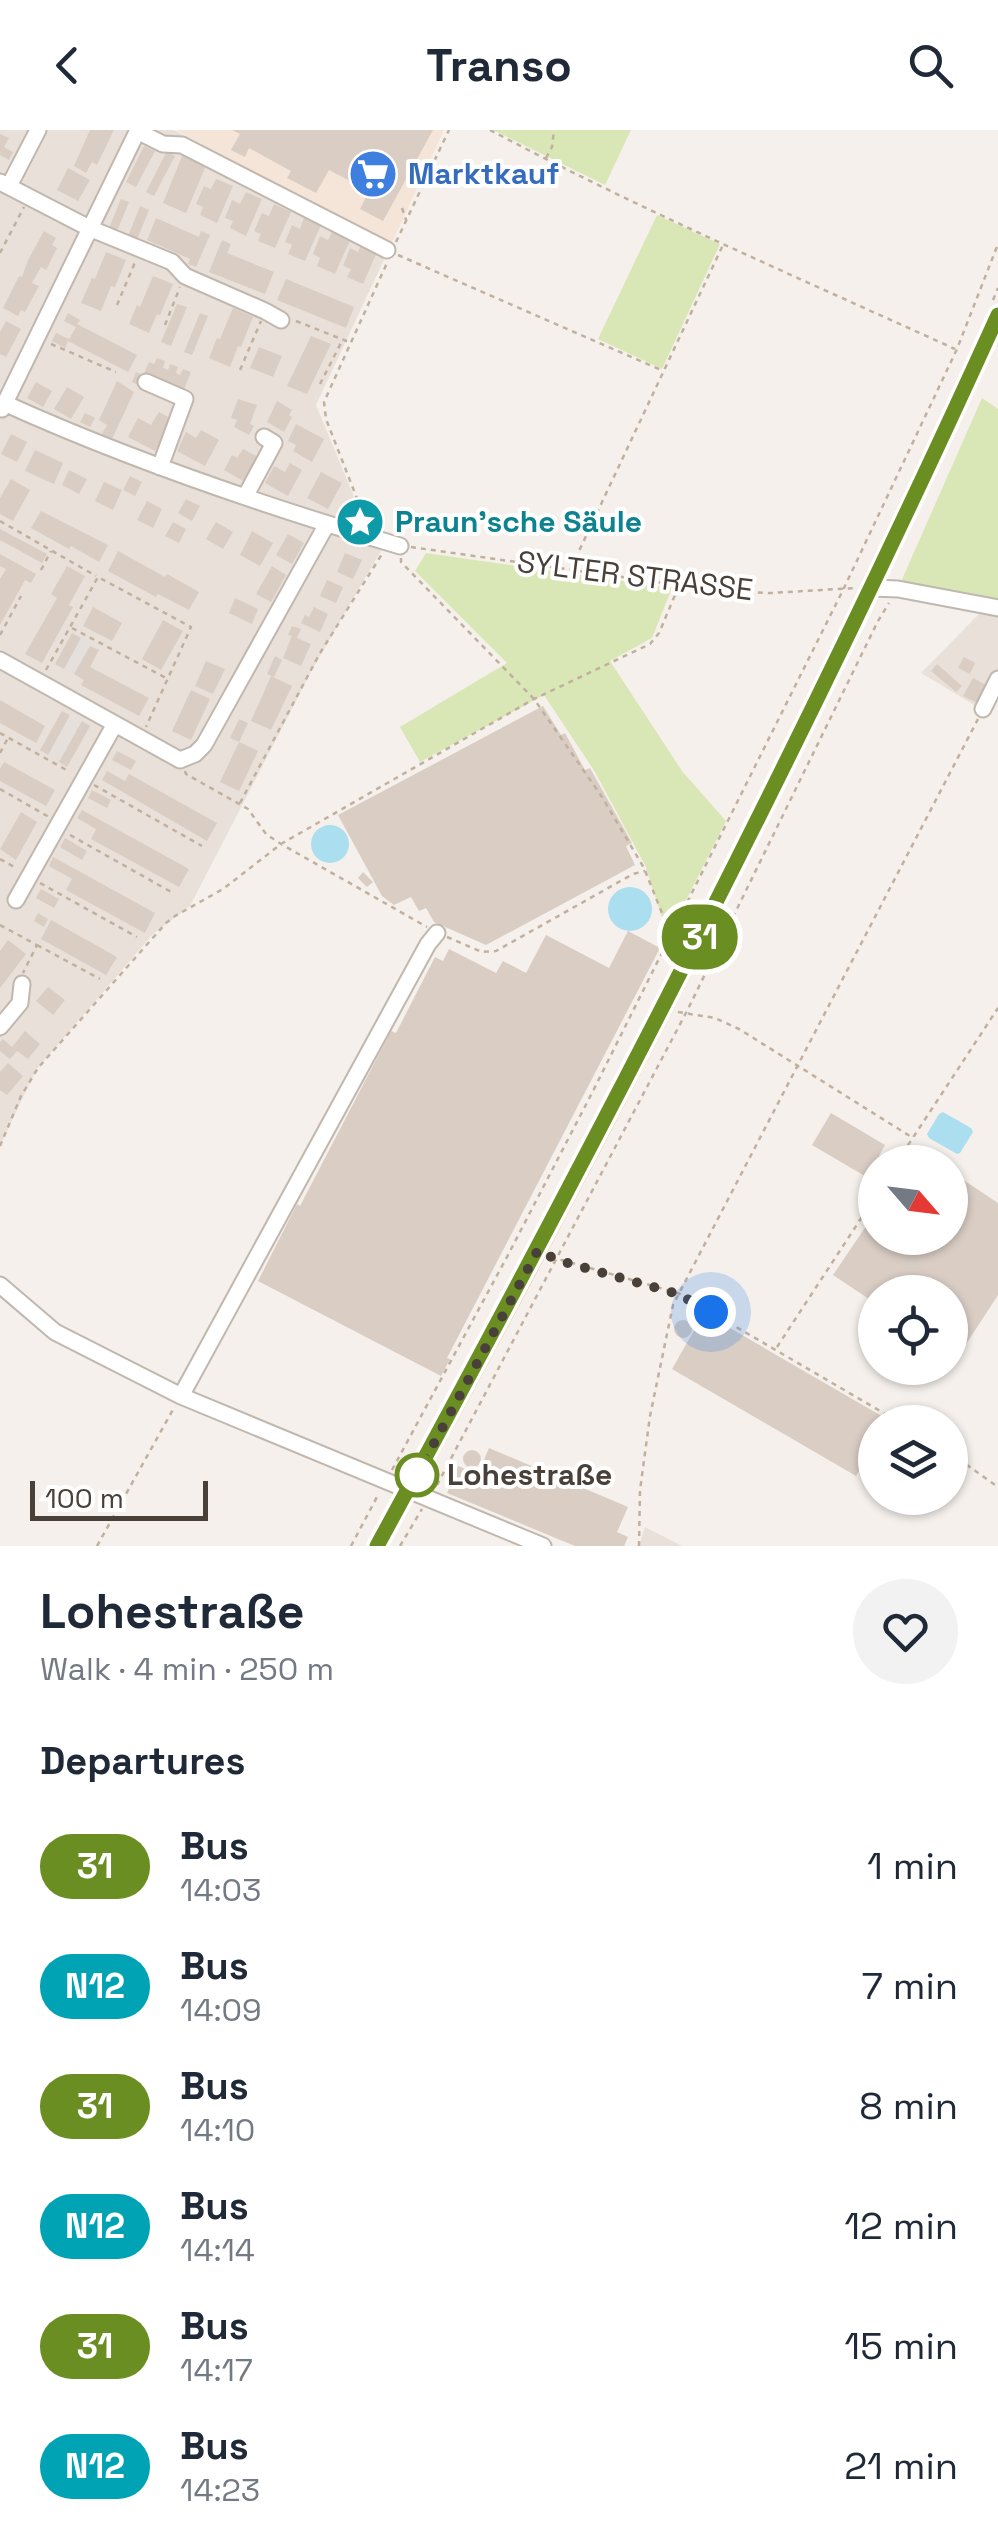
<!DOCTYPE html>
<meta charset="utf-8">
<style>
:root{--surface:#fff;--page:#f2f2f3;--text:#1f2937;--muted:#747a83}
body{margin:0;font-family:"Space Grotesk",sans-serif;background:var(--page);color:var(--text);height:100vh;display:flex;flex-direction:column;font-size:38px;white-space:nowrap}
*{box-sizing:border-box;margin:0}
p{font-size:32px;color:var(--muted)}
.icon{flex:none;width:55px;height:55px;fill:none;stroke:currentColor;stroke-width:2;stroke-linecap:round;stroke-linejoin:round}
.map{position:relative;height:1416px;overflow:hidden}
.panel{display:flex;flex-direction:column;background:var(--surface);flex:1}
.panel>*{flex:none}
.badge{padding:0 20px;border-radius:32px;font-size:35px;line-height:65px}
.needle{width:65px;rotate:118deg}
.tools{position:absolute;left:858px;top:1015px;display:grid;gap:20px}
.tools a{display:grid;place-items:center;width:110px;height:110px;border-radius:50%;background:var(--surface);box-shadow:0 2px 8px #0004;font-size:50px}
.scale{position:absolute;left:30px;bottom:25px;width:178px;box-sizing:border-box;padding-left:10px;border:5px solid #494039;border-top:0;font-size:28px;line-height:35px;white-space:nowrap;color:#494039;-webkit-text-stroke:8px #fff;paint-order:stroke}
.you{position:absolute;width:50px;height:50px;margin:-25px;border:8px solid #fff;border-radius:50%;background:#1a73e8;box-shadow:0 0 0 15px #1a73e833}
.map>.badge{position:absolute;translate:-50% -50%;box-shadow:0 0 0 5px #fff}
h2{padding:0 40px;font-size:38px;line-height:90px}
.round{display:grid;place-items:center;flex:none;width:105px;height:105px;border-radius:52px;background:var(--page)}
.summary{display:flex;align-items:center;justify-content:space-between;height:170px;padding:0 40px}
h1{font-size:48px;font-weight:700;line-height:75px}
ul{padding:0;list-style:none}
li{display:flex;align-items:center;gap:30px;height:120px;padding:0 40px}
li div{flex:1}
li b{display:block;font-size:38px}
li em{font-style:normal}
li .badge{min-width:110px;font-weight:700;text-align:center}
header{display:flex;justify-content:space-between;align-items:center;height:130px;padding:0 40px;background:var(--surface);font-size:45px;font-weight:700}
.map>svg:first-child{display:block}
.residential{fill:#e9e1d9}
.commercial{fill:#f5e4d8}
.industrial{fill:#e5e0dc}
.green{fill:#d9e7b6}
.water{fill:#abdeef}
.building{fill:#d9cdc4}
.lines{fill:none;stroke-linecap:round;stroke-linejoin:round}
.minor-casing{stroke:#c0b7ae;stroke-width:19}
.major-casing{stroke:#e1ab6e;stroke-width:21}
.path{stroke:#c2b09f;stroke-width:2.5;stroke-dasharray:5 5;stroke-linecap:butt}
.minor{stroke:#fff;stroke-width:15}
.major{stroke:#fbd19e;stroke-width:18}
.line-casing{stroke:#fff;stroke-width:22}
.line{stroke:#6b8e23;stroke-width:15}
.walk{stroke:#494039;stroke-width:10;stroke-dasharray:0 18}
.stop-dot{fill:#fff;stroke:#6b8e23;stroke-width:5}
.labels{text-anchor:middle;stroke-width:8;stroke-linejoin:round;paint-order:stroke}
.shop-label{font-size:30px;font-weight:bold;fill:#366cbe;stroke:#fff;text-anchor:start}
.culture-label{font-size:30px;font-weight:bold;fill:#0d838f;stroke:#fff;text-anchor:start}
.street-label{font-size:30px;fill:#494039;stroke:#fff}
.stop-label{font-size:30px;font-weight:bold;fill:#494039;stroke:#fff;text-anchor:start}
</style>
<header><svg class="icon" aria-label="back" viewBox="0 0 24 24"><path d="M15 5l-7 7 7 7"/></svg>Transo<svg class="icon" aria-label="search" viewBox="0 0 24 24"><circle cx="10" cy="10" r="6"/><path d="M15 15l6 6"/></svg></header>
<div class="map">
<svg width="998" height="1416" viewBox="0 0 998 1416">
<rect width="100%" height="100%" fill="#f5f0eb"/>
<path class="residential" d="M0 0H174L390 117 316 275 367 398 382 419 313 538 190 776 153 804 36 940 0 1016Z
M981 482 998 487V558L986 582 921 543Z
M645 1397 682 1416H639Z"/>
<path class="commercial" d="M176 0H444L390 117Z"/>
<path class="industrial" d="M73 502 101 517 83 550 55 534Z
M62 581 90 596 67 637 40 620Z"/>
<path class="green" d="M493 0H631L605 55Z
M657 85 720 114 662 239 598 209Z
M982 268 998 279V473L900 454Z
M426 423 672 458 652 508 610 531 682 641 726 691 668 806 645 735 595 642 544 565 420 632 400 597 507 533 415 441Z"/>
<path class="water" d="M311 714a19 19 0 1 1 38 0a19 19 0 1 1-38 0Z
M608 779a22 22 0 1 1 44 0a22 22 0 1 1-44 0Z
M943 982 971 998 973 1002 960 1023 957 1024 929 1008 927 1004 939 984Z"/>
<path class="building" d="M90 0H114L97 35 92 32 86 43 74 36Z
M232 0H433L383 91 360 79 369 61 329 40 316 63 287 48 291 41 249 18 245 27 231 20 240 4Z
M0 4 9 8 4 17 13 22 9 30 0 25Z
M144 16 155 21 136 57 126 52Z
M167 21 175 26 154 66 146 62Z
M184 21 208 31 186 83 163 73Z
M68 38 90 50 78 71 57 60Z
M216 49 233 56 217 93 200 85 203 77 196 74 204 56 211 59Z
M246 62 262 69 246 106 230 98 233 91 225 88 232 70 240 74Z
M121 69 129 72 117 101 109 98Z
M274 74 291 82 275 118 258 111 261 104 254 101 262 83 269 86Z
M140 76 149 80 136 112 127 109Z
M156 88 199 107 201 101 210 105 196 137 188 134 190 129 147 110Z
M304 88 321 95 305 131 288 124 292 115 285 112 292 95 300 99Z
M333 100 351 108 335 144 317 136 320 128 313 124 320 106 328 110Z
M44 101 56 108 52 115 57 118 46 140 41 137 32 153 39 156 25 182 21 180 18 186 3 178 19 146 22 147 28 130Z
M222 110 231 114 227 123 274 142 265 164 209 142Z
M362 113 378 120 363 154 347 147 351 139 343 136 350 118 358 122Z
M106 122 126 130 115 157 111 156 101 181 81 173 92 148 95 149Z
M153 146 173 154 160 185 157 184 149 203 129 194 137 175 140 177Z
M286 149 354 177 346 198 277 170Z
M177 174 187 177 171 216 161 212Z
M233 178 253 187 241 217 238 216 230 237 209 228 217 208 220 209Z
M68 183 80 190 77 194 137 225 128 242 68 211 76 197 64 191Z
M200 183 208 186 192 225 184 222Z
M6 191 21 199 6 227 0 224V202Z
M56 203 69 209 65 218 52 211Z
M311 206 331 214 307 264 287 256Z
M259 217 282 226 273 247 250 238Z
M157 228 165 231 163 238 168 240 170 234 178 237 176 243 180 245 183 239 191 242 183 262 142 257 132 252 136 242 143 245 149 232 154 234Z
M117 251 134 262 112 309 102 304 107 295 99 290Z
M36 252 52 261 43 277 27 268Z
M67 257 84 267 71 289 54 279Z
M238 269 257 275 250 294 254 296 249 305 234 297 237 290 231 288Z
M277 271 292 280 289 285 292 287 284 302 267 292Z
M159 282 172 289 155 321 128 307 138 288 151 295Z
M85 283 95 288 90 297 80 292Z
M296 294 324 309 312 332 293 321 296 315 288 311Z
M201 300 219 310 205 336 177 321 186 302 196 308Z
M11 304 27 312 17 332 1 324Z
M243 319 262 329 252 338 245 352 224 340 232 325 237 328Z
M35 320 63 333 54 354 25 341Z
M290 333 302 340 288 366 265 353 274 336 285 342Z
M69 340 87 349 79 364 62 355Z
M321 342 342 353 328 379 307 368Z
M130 346 142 352 135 366 123 360Z
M11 349 30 360 13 391 0 384V368Z
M104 352 122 360 113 380 95 371Z
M186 369 200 376 192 391 178 383Z
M147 371 162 379 153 398 137 390Z
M41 381 108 415 99 432 71 416 69 419 31 398Z
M173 392 186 399 179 413 165 406Z
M216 392 233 402 223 419 206 409Z
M0 399 47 424 42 433 0 410Z
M252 401 273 413 260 436 240 425Z
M288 404 304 413 292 434 276 425Z
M118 421 165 447 167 444 199 462 189 480 158 464 156 467 108 441Z
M345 423 362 430 353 449 337 442Z
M0 424 36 444 31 453 25 450 0 495V449L6 439 0 436Z
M67 436 85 446 69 475 73 477 42 533 25 524 57 468 51 464Z
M272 436 286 445 271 472 256 464Z
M327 450 343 457 336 473 320 466Z
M235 468 258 479 252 494 229 483Z
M93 477 122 493 112 511 83 496Z
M314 477 328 484 320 502 301 493 305 485 309 487Z
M163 490 183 501 161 540 142 529Z
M292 496 301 499 297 508 311 514 301 536 283 528 292 506 288 505Z
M72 503 81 508 64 539 55 534Z
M90 516 99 520 90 537 149 568 139 586 81 555 84 550 74 544Z
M275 526 282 530 274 547 267 544Z
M964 527 975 533 970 544 958 538Z
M206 531 225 539 213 564 195 556Z
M937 534 962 556 956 562 931 541Z
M271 546 292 556 271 600 251 591Z
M973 548 986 555 977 573 963 566Z
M191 560 210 569 191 610 172 601Z
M0 570 45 596 36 613 0 593Z
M543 576 561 605 565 603 585 640 590 638 632 713 626 716 635 735 486 815 434 792 426 778 419 781 411 767 394 775 382 766 338 685Z
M62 581 70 585 48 625 40 620Z
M239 589 248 593 239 612 230 608Z
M82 591 90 596 67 637 59 632Z
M239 612 258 621 239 661 220 652Z
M117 621 136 631 131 640 112 630Z
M4 632 55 660 46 676 0 651V639Z
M107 641 125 651 129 644 217 693 207 711 102 650Z
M92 660 111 670 107 678 88 668Z
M82 680 189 739 179 757 91 709 96 699 77 688Z
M21 682 37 692 16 730 0 719Z
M65 708 87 721 82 730 60 717Z
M53 727 155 783 145 803 66 760 72 749 49 736Z
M363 742 373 752 367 757 358 748Z
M41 759 59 769 54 778 36 768Z
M38 783 48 789 44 797 34 791Z
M51 790 117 827 106 845 41 809Z
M628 801 660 818 447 1228 450 1229 441 1246 258 1151 297 1074 300 1076 391 901 396 903 435 827 443 831 449 819 496 843 503 831 526 843 546 805 609 838Z
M8 810 26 824 0 858V821Z
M48 857 65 870 53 885 36 871Z
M25 901 40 914 28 929 17 921 10 929 0 921V912L3 909 12 917Z
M8 933 23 946 7 965 0 960V942Z
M831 983 885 1015 879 1026 890 1032H875V1052L812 1015Z
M950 1041 998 1073V1165L957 1228 950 1223V1162H875V1173L833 1145 875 1083V1108H950Z
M704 1183 892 1292H875V1314L856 1346 672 1239Z
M674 1199a9 9 0 1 1 18 0a9 9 0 1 1-18 0Z
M489 1318 628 1377 617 1402 628 1407 624 1416H575L447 1363 458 1336 478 1344Z
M463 1329a9 9 0 1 1 18 0a9 9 0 1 1-18 0Z"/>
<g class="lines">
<g class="minor-casing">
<path id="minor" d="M137 1 163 14 182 15 387 120
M0 52 89 98 172 132 185 146 265 181 281 190
M9 56 38 0
M146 252 185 269 160 337
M4 273C132 331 265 376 400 416
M2 279 138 0
M245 367 274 313 264 307
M871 458 898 459 998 478
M0 530 180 630 195 624 204 615 327 394
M983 579 998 549
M16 770 115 594
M0 897 20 873 22 854
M0 1155 55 1202 181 1266 543 1416
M181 1266 428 814 437 803"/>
</g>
<g class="major-casing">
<path id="major" d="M377 1416C599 1013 807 603 998 185"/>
</g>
<path class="path" d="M490 0C641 80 799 148 955 219
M546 28 552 17 554 0
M402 78 406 90
M396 112 449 0
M0 123 24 77
M398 125 661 240
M993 170 998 158
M117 175 136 130
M296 191 349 212
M165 195 180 157
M51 214 116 242
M240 240 261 191
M320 254 342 211
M365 389 326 289 324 272 387 133
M0 391 96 446
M411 417 720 461 771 463 855 458
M401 428V432L534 569 602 667 644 738 670 803
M571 438 723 115
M41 440 51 421
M72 498 166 548
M0 505 21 466
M46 540 98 447 191 497 146 597
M0 603 70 642
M0 623 8 608
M185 641 186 644 248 679 266 704 281 714 427 797
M94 655 202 716
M0 659 49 687
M240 673 320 523 382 424
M70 705 173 763
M0 729 16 738
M40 753 137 807
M0 795 37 815 23 843
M447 807 482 822 496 821 633 744 645 741
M37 815 100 849
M678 882 715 888 739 899 913 1008
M0 1016 21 966 38 938 166 793 175 786 223 759 281 714 534 569 650 514 659 503 678 458
M897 1032 998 878
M551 1127 678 1163 899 1292
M777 1217 875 1067
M950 1323 998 1357
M392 1340 508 1125 592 963 844 458 957 219 998 114
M437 1355 687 881 878 491 889 473
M97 1416 175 1276
M351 1416 378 1365
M400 1416 422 1379
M639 1416 640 1360 650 1286 673 1175 978 589"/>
<use href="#minor" class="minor"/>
<use href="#major" class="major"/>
</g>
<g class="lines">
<g class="line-casing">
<path id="line" d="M377 1416C597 1012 808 604 998 185"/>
</g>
<use href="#line" class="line"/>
<path class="walk" d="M417 1345 538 1120 557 1130 678 1164 711 1182"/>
</g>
<defs>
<g id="supermarket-disc" transform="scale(2.5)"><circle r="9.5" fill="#3f7fe0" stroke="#fff"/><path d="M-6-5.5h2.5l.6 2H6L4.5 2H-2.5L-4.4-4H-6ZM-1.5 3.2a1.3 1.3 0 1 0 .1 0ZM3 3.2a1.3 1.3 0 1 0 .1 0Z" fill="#fff"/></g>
<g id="sight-disc" transform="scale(2.5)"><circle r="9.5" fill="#0f9aa8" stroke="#fff"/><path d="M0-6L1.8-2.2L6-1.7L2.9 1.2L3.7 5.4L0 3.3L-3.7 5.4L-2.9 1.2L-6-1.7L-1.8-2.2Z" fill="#fff"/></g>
</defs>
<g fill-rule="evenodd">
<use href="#supermarket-disc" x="373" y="44"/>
<use href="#sight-disc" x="360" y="392"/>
</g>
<circle class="stop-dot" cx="417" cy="1345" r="20"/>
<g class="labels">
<g class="shop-label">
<text x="408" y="54">Marktkauf</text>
</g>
<g class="culture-label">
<text x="395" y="402">Praun’sche Säule</text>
</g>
<g class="street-label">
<text transform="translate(635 446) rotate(7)" y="10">SYLTER STRASSE</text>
</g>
<g class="stop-label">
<text x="447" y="1355">Lohestraße</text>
</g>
</g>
</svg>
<div class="tools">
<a><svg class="needle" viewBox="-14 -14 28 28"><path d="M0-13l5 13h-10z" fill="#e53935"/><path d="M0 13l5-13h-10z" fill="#747a83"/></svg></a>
<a><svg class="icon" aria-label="locate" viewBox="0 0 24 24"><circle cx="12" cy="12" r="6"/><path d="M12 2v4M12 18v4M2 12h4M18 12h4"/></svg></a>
<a><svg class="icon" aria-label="layers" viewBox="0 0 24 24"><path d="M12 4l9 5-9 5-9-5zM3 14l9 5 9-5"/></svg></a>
</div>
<div class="scale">100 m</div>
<div class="you" style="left:711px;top:1182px"></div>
<b class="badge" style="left:700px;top:807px;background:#6b8e23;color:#fff">31</b>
</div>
<section class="panel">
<div class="summary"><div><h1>Lohestraße</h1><p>Walk · 4 min · 250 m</p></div><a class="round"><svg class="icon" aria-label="heart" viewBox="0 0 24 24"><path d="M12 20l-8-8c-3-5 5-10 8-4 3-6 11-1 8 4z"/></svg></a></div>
<h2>Departures</h2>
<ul>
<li><span class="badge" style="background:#6b8e23;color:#fff">31</span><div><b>Bus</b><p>14:03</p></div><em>1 min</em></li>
<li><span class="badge" style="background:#00a3b4;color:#fff">N12</span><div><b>Bus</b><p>14:09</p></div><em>7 min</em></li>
<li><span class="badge" style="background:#6b8e23;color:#fff">31</span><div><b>Bus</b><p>14:10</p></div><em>8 min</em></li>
<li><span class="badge" style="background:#00a3b4;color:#fff">N12</span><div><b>Bus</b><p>14:14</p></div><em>12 min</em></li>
<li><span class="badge" style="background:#6b8e23;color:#fff">31</span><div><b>Bus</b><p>14:17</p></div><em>15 min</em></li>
<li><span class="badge" style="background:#00a3b4;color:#fff">N12</span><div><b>Bus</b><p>14:23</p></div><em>21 min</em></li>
</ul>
</section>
